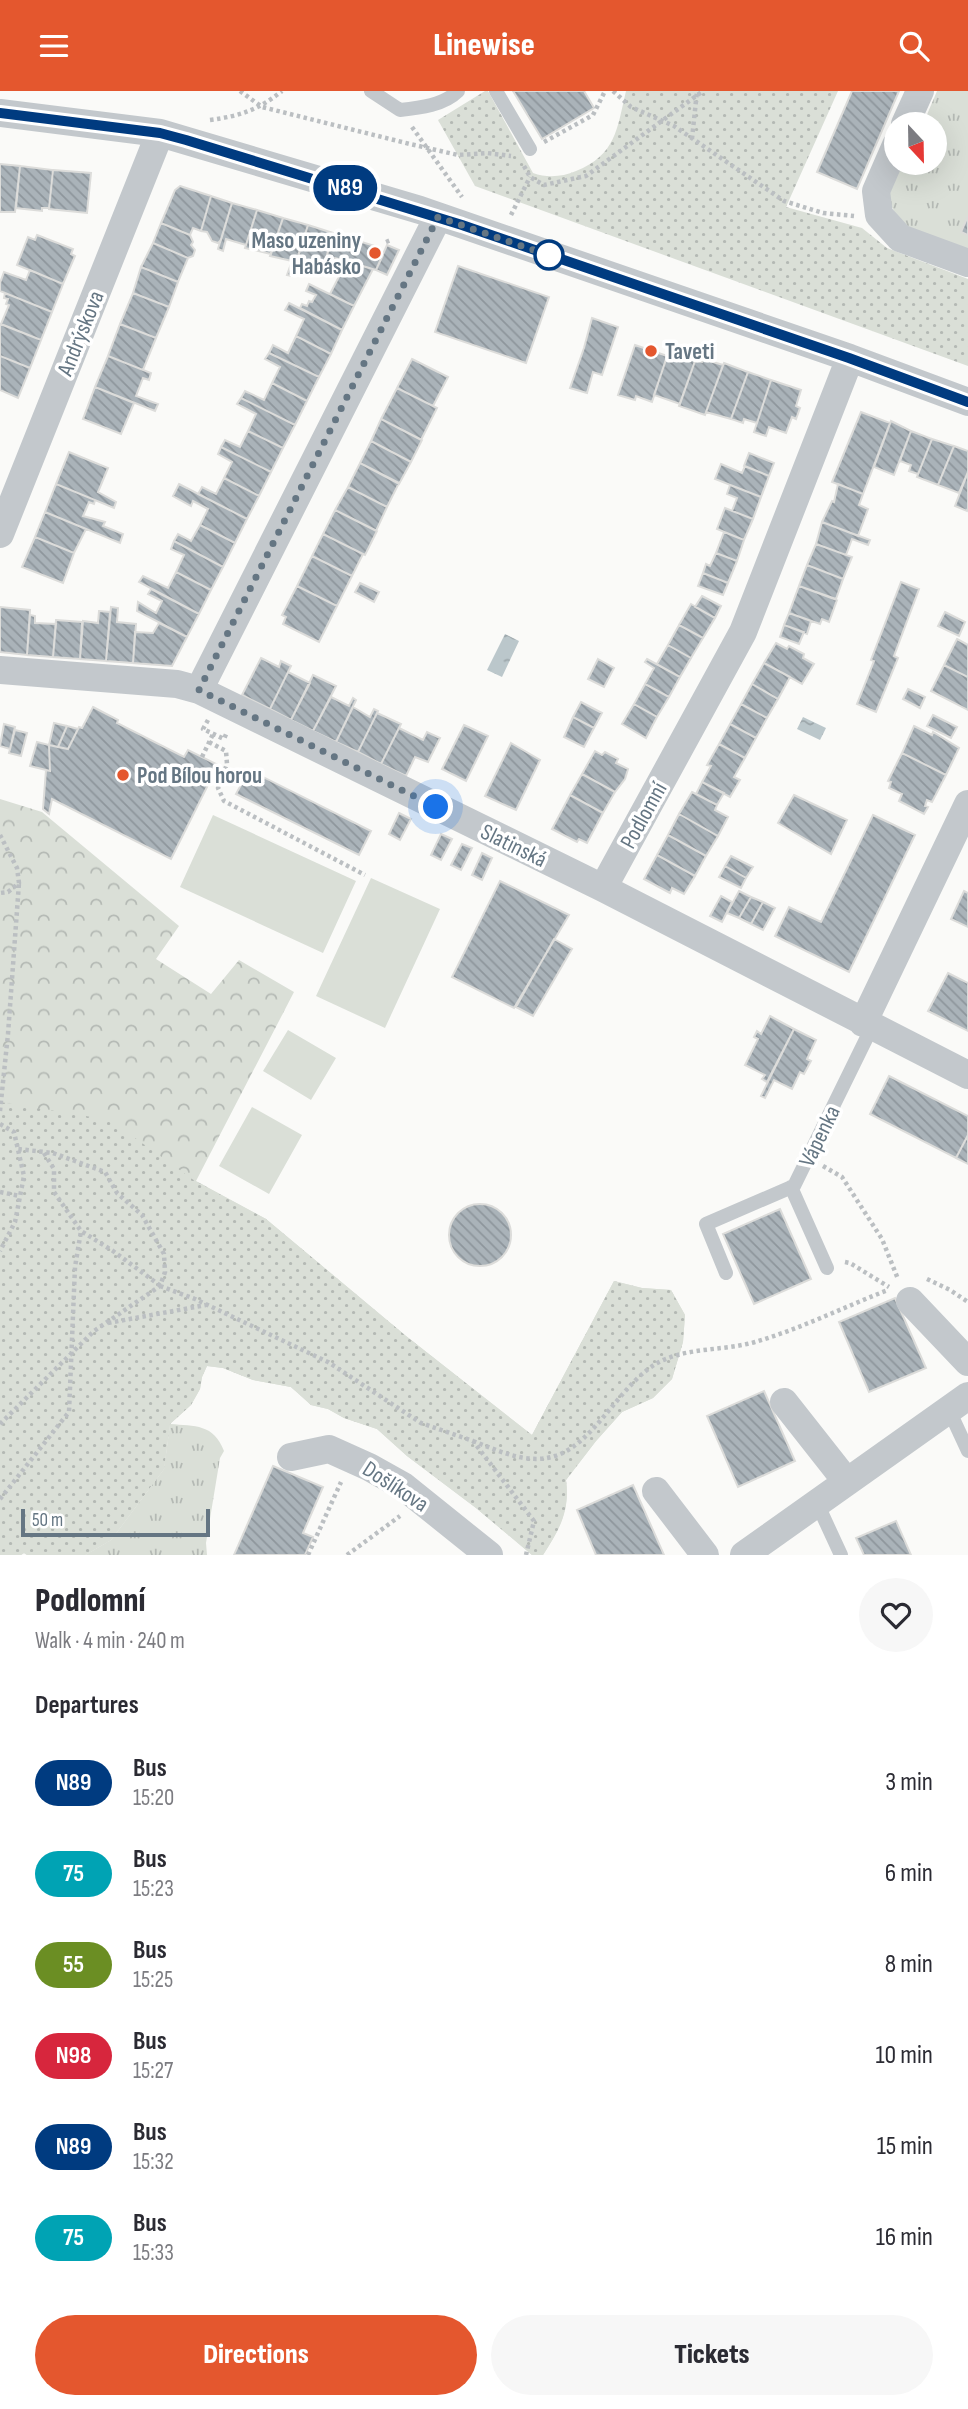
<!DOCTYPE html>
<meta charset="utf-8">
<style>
:root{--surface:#fff;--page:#f7f7f7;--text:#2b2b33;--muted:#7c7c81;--accent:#e4572e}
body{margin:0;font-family:"Sofia Sans Condensed",sans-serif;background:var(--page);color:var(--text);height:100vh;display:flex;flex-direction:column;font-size:26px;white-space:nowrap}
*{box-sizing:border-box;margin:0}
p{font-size:23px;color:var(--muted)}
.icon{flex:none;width:38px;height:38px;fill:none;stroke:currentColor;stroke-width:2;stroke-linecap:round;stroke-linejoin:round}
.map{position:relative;height:1464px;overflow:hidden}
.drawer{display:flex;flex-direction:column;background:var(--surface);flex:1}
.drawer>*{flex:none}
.badge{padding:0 14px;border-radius:23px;font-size:24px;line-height:46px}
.needle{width:46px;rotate:158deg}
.fabs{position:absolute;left:884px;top:21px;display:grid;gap:14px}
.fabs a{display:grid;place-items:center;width:63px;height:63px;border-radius:50%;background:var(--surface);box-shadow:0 7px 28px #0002;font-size:35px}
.scale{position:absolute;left:21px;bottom:18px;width:189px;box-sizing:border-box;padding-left:7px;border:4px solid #657683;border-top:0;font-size:19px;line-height:24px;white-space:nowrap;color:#657683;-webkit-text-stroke:5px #fff;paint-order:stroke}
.you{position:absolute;width:35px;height:35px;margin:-18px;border:5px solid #fff;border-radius:50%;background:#1a73e8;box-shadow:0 0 0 10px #1a73e833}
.map>.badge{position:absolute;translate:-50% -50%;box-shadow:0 0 0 4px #fff}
h2{padding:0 35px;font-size:26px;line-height:63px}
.round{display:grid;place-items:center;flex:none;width:74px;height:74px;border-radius:37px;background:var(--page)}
.headline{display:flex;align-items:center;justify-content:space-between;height:119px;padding:0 35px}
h1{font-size:33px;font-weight:800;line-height:52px}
.cta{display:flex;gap:14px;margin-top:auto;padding:14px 35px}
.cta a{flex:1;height:80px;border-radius:42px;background:var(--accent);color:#fff;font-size:28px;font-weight:800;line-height:80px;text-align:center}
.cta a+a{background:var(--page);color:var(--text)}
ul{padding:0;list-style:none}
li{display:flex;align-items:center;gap:21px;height:91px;padding:0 35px}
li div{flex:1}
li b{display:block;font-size:26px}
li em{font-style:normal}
li .badge{min-width:77px;font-weight:700;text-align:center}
header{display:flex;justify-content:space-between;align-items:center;height:91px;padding:0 35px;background:var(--accent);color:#fff;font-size:32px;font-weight:800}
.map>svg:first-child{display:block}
.grass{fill:url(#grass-tufts)}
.forest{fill:url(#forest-crowns)}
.park{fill:url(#park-dots)}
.pitch{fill:#dadfd7}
.water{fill:url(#water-ripples)}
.building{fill:url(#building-back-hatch);stroke:#dcdcda;stroke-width:2}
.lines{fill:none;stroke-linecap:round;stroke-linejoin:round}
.path{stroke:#bbbfc2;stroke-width:4.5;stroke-dasharray:3.5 3.5;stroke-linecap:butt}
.service{stroke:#c3c8cc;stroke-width:14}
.minor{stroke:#c3c8cc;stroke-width:28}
.line-casing{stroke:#fff;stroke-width:16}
.line{stroke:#003b80;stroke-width:10}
.walk{stroke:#657683;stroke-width:7;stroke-dasharray:0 12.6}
.poi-dot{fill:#e4572e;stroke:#fff;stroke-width:2.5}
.stop-dot{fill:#fff;stroke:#003b80;stroke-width:3.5}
.labels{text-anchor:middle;stroke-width:7;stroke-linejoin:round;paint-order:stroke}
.poi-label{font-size:23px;font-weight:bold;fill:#657683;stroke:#fff;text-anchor:start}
.street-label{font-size:23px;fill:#657683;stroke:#fff}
</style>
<header><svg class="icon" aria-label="menu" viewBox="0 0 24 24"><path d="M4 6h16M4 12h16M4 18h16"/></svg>Linewise<svg class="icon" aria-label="search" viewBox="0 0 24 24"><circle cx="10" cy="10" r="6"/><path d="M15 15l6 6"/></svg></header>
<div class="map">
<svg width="968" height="1464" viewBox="0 0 968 1464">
<defs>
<pattern id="grass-tufts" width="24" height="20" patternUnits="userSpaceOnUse" patternTransform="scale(1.75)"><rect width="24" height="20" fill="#dadfd7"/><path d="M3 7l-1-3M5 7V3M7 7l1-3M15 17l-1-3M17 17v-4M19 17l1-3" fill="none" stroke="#b4b9b4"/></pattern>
<pattern id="forest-crowns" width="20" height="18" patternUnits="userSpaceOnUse" patternTransform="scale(1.75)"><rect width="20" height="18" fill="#dadfd7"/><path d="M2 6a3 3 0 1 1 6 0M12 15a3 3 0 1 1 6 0" fill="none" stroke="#b4b9b4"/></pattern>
<pattern id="park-dots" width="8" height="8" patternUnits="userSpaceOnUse" patternTransform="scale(1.75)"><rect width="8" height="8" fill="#dadfd7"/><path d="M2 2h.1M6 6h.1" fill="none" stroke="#b4b9b4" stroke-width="1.8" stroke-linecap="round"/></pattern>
<pattern id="water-ripples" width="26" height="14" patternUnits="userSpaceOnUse" patternTransform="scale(1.75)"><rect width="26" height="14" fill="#bbc7cb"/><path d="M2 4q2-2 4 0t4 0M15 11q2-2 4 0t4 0" fill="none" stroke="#9ca6aa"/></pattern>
<pattern id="building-back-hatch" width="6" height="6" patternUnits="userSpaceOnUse" patternTransform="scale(1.75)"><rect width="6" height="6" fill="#aab3b9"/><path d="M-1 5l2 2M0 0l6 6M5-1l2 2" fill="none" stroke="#8e969c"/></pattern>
</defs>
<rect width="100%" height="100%" fill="#fafaf8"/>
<path class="grass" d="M937 0H968V165C937 151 880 136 890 91 891 84 898 77 902 72H934V33H923Z
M170 1333C195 1335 214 1333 224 1360L220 1367 206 1452 207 1464H85L111 1449 164 1378Z"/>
<path class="forest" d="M0 708 42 721 179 835 156 868 211 903 239 869 294 901 196 1090 266 1128 406 1245 532 1344 614 1190 642 1197 671 1199 685 1224 683 1251 672 1288 653 1307 622 1321 596 1350 566 1389C570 1419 559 1439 543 1464H532L476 1417 407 1365 377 1338 344 1327 328 1318 311 1314 291 1296 253 1289 223 1277 207 1275 202 1286 200 1298 191 1314 170 1333 164 1378 111 1449 85 1464H27L24 1462 21 1464H0Z"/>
<path class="park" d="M485 0H488L533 82C547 87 562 86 576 80 616 64 617 38 626 0H838L786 116 862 137 887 157 968 188V275L475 95 438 29Z
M0 1011 110 1029 195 1090 266 1128 406 1245 532 1344 614 1190 642 1197 671 1199 685 1224 683 1251 672 1288 653 1307 622 1321 596 1350 566 1389C570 1420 560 1438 543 1464H532L476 1417 407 1365 377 1338 344 1327 328 1318 311 1314 291 1296 253 1289 223 1277 207 1275 202 1286 200 1298 191 1314 170 1333 164 1378 111 1449 85 1464H27L24 1462 21 1464H0Z"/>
<path class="pitch" d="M213 724 356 790 323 862 180 796Z
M371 787 440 818 385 937 316 905Z
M288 939 336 967 311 1009 263 980Z
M252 1016 302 1044 269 1103 219 1075Z"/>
<path class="water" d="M505 543 519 550 502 586 487 579Z
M803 626 826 637 820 649 797 638Z"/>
<path class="building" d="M513 0H584L594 17 542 48Z
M852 0H899L857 98 817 81Z
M0 73 20 75 15 121H0Z
M20 75 53 79 49 117H42V120L16 117Z
M53 79 91 82 87 122 49 118Z
M180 95 211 105 201 140 193 137 190 144 161 132 175 99Z
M211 105 232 112 221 149 218 152 212 150 207 141 201 140Z
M232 112 257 119 246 154 226 148 223 160 218 158Z
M257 119 283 127 271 163 245 157Z
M968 125V144L961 141Z
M283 127 308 134 292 185 287 184 292 170 270 165Z
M161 132 190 144 193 151 191 154 195 159 193 165 188 167 153 152Z
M308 134 333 142 322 183 295 174Z
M333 142 378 156 383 164 376 179 335 167 331 178 324 175Z
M37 144 73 158 71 163 75 165 63 193 17 174 28 146 35 149Z
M153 152 188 167 178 191 141 176Z
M387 154 399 159 387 184 376 179Z
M347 170 373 178 354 215 330 203Z
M458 175 549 206 526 272 435 241Z
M141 176 178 191 169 216 133 202Z
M30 179 63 193 52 221 0 200V192L4 181 26 189Z
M309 193 354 215 342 239 300 217 302 213 307 215 309 210 312 211 316 204 306 200Z
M5 202 52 221 41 249 1 233 9 214 6 213 8 208 4 207Z
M133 202 169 216 156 247 120 233Z
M289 212 342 239 331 263 296 245 304 228 285 219Z
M592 227 618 236 602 284 593 281 587 302 570 297 584 257Z
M0 233 41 249 30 277 0 265Z
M120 233 156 247 143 279 108 265Z
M296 245 331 263 319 286 269 262 273 254 288 262Z
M635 254 667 265 652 311 636 305 635 309 618 304Z
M670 257 685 263 684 266 695 270 680 313 654 304Z
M269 262 319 286 307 310 272 292 280 276 265 268Z
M0 265 30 277 18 307 0 299Z
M108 265 151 282 149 289 143 287 136 305 158 313 155 320 95 296Z
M412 268 448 286 433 315 397 297Z
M703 268 723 274 705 324 679 315 695 270 702 271Z
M724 272 748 281 731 328 706 321Z
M748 281 771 289 757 332 744 328 743 332 731 328Z
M771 289 801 299 796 315 800 317 796 328 792 326 786 342 769 336 766 345 754 341Z
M272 292 307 310 295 334 241 307 245 300 264 309Z
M95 296 134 312 121 343 83 328Z
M397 297 437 317 421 349 381 328Z
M241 307 295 334 283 357 248 340 256 323 237 313Z
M861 321 890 332 863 403 832 391Z
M381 328 422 349 411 371 371 350Z
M891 330 911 340 894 384 874 376Z
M248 340 283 357 271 381 221 356 225 349 240 356Z
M911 340 932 348 918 383 909 380 911 374 900 370Z
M932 348 954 355 938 394 917 386Z
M371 350 411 371 399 393 360 372Z
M954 355 968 360V381L959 402 938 394Z
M221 356 271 381 259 405 224 387 232 371 218 363Z
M69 361 108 377 98 401 116 411 114 417 56 393Z
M749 362 774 372 769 385 744 375Z
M360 372 399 392 387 416 348 396Z
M721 373 742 382 745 375 769 385 761 406 715 388Z
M968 381V417L967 420 955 415Z
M224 387 259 405 247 428 198 403 202 396 216 403Z
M56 393 95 409 94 413 89 411 83 425 105 431 103 435 123 443 120 452 45 421Z
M179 393 247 428 235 452 200 434 208 418 193 410 191 415 173 405Z
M838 393 863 403 859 414 868 418 858 445 822 431 832 410 834 411Z
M730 394 761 406 753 428 732 420 737 407 727 403Z
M348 396 387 416 376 440 335 419Z
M725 417 753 428 744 449 717 438Z
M335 419 377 440 365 464 323 443Z
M45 421 86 438 74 462 35 446Z
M822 431 870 449 868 454 852 448 846 464 816 453Z
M200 434 235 452 223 476 174 450 178 443 191 450Z
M724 441 744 449 737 470 716 462Z
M323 443 363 463 352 485 312 465Z
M35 446 74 462 63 492 22 476Z
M174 450 223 476 211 499 176 481 184 464 171 458Z
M816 453 852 466 843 488 807 474Z
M716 462 737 470 728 492 703 482 706 473 710 475Z
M312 465 352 485 337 515 297 495Z
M807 474 843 488 836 508 799 495Z
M176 481 211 499 199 523 139 491 143 485 168 497Z
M703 482 728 492 723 504 698 495Z
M901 491 919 498 894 565 898 567 876 621 857 613 874 570 871 569Z
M360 492 379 501 374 511 355 501Z
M297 495 337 515 319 551 283 533 286 526 282 524Z
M799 495 837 509 829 531 822 528 820 533 789 522Z
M151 498 199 523 187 546 137 520 138 511 156 522 162 510 148 503Z
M702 505 721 515 715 527 695 516Z
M691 513 715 527 703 547 679 534Z
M0 516 30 519 27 564 0 561Z
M111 516 118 517 117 531 136 533 133 572 106 570Z
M99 520 110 521 106 570 80 568 83 530 98 532Z
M945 521 965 531 959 545 938 535Z
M789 522 811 530 807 543 784 534Z
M30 524 35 525V532L56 533 53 566 27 564Z
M56 529 82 531 80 568 53 566Z
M159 532 187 546 172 575 133 572 135 541 153 542Z
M679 534 703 547 691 567 668 554Z
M784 534 804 541 799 553 780 546Z
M957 548 968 554V586L944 574Z
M776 552 787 558 789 555 804 563 803 567 814 573 802 593 764 572Z
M668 554 691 567 680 586 657 573Z
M261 567 279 576 281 570 291 575 270 618 242 604Z
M598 568 614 577 604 596 588 588Z
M647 568 680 586 669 606 645 593 654 577 645 571Z
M764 572 790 586 778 608 752 593Z
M944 574 968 586V619L931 600Z
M288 581 310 592 291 629 270 618Z
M313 584 336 595 313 640 291 629Z
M645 593 669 606 657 626 634 613Z
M752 593 778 608 767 627 741 613Z
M908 598 925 606 920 617 903 608Z
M331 606 349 615 353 607 356 609 336 651 313 640Z
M581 611 602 622 594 637 573 626Z
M634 613 657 626 646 647 622 633Z
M741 613 767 627 756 647 730 633Z
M93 616 118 629 117 632 184 666 188 659 218 674 171 768 52 708 49 723 43 718 46 679 50 680 49 654 68 658 79 636 82 637Z
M353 616 370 626 374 618 378 620 358 661 336 651Z
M377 622 401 633 381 673 358 661Z
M933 624 957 636 951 647 927 635Z
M573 626 594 637 584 656 564 646Z
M54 632 67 635 58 656 49 654Z
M4 633 15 636 10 658 0 655Z
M730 633 756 647 745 667 719 653Z
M464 634 488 645 466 690 442 678Z
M67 635 78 638 68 658 58 656Z
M914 635 932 644 933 641 959 657 946 684 902 662Z
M399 637 423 649 427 641 440 647 428 671 415 666 406 685 381 673Z
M15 639 27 642 21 665 9 662Z
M37 651 49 654 50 680 30 675Z
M511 652 540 669 516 719 485 705Z
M719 653 745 667 734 686 740 689 730 706 702 691 711 675 707 674Z
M595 660 602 664 605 661 618 668 616 672 628 678 625 688 615 701 582 683Z
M902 662 946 684 932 711 927 709 925 715 928 716 924 723 899 710 902 703 889 697 891 691 888 690Z
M249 679 371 740 359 764 236 703Z
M582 683 615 701 603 722 570 704Z
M702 691 724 702 717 714 696 703Z
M692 701 717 714 715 719 728 726 718 745 679 723Z
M570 704 603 722 587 752 579 748 577 751 552 738Z
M794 704 847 729 831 763 778 732Z
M399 722 411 728 400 749 389 743Z
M679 723 718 745 706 765 668 744Z
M873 724 915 744 849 881 775 845 789 816 821 831Z
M441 743 452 748 441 769 431 764Z
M668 744 706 765 695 785 657 764Z
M462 753 472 757 461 779 451 774Z
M482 762 492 767 482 789 472 784Z
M657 764 695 785 684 803 672 797 670 802 644 788Z
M731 765 753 776 746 787 725 775Z
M725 775 746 787 741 797 719 786Z
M500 790 569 824 514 917 452 886Z
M739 800 751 806 739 827 727 822Z
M964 800 968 802V836L951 828Z
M721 805 732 811 722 831 710 825Z
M751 806 763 811 751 833 739 827Z
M763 811 775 817 763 839 751 833Z
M554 848 572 858 533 925 516 916Z
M948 882 968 892V940L928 920Z
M770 925 794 938 767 991 762 988 765 984 745 974 758 948 754 946 757 940 761 943Z
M794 938 816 949 807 968 811 970 804 983 800 981 792 998 774 989 765 1007 761 1005Z
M889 985 968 1025V1044L956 1067 870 1023Z
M968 1044V1073L956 1067Z
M449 1144a31 31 0 1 1 62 0a31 31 0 1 1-62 0Z
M780 1118 811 1188 754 1213 723 1143Z
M895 1207 926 1277 869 1301 839 1231Z
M764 1300 795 1370 738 1396 707 1325Z
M273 1375 323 1396 303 1442 313 1446 305 1464H234Z
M633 1394 664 1464H596L577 1419Z
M896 1430 911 1464H864L856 1447Z"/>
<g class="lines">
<path class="path" d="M240 0 262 16 410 53 458 64 487 62 511 65
M613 0 631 16 674 35 784 110 823 122 854 125
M210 29C240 25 258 19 282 0
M412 36 462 106
M692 48 697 0
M544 51 593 24 605 0
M524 75 530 86 544 94 586 85 703 0
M511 124 530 86
M386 151 391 149
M208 629 203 638 224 648 227 641
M209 651 226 660 227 673 218 697 224 710 365 784
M202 666 214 641
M0 744 17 777 19 792 8 801 0 802
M0 1020 8 943 19 792
M0 1033 14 1041 24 1085 15 1131 0 1160
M44 1062 54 1078V1101L81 1140 113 1160 162 1196
M823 1075 842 1086 882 1148 898 1188
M0 1101 20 1105
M845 1171 850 1172 889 1196
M927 1188 950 1199 968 1211
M160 1195 195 1208 328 1271 421 1332 473 1350 534 1430 526 1464
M108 1232 206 1214
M0 1333 94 1240 160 1195 165 1181 164 1163 142 1124 117 1102 105 1081 53 1062 18 1058
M473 1350C499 1360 527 1374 555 1365 596 1352 621 1290 661 1270 691 1256 723 1260 755 1251 800 1238 844 1216 888 1199
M0 1408 69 1321 75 1176 81 1140
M308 1464 341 1391
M347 1464 400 1425"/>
<path class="service" d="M371 0 400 19C420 17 444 14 458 0
M496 0 530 58
M791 1096 827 1177
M726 1182 706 1133 794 1095 872 936
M949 1319 968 1360
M817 1412 841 1464"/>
<path class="minor" d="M0 22 160 42 420 119 850 267 968 311
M905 33 920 0
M896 54 876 100 879 124 900 147 968 172
M0 443 160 42
M0 579 177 593 199 599 603 797 968 984
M199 599 438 126
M603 797 743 541 850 267
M863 932 968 713
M910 1210 968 1271
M784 1311 847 1391
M291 1366 329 1358 369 1376 403 1395 489 1464
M656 1400 705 1464
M744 1464 968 1305"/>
</g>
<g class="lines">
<g class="line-casing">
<path id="line" d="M0 22 160 42 186 49 462 134 849 267 968 311"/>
</g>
<use href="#line" class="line"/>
<path class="walk" d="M436 716 199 599 438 126 551 165 549 164"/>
</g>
<g class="poi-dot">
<circle cx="375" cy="162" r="7"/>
<circle cx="651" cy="260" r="7"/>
<circle cx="123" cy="684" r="7"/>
</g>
<circle class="stop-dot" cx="549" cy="164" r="14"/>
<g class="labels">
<g class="poi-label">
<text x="361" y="157" text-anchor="end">Maso uzeniny<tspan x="361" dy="26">Habásko</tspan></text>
<text x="665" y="268">Taveti</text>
<text x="137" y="692">Pod Bílou horou</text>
</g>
<g class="street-label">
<text transform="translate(80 242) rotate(-68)" y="8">Andrýskova</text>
<text transform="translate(643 724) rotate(-61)" y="8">Podlomní</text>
<text transform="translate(514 754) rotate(26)" y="8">Slatinská</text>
<text transform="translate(819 1045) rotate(-64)" y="8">Vápenka</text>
<text transform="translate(396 1395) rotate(33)" y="8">Došlíkova</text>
</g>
</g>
</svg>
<div class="fabs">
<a><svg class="needle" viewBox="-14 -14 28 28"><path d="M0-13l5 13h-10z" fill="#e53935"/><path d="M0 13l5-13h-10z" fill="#7c7c81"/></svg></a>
</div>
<div class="scale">50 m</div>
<div class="you" style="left:436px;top:716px"></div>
<b class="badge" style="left:345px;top:97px;background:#003b80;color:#fff">N89</b>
</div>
<section class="drawer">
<div class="headline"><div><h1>Podlomní</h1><p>Walk · 4 min · 240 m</p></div><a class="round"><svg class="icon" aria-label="heart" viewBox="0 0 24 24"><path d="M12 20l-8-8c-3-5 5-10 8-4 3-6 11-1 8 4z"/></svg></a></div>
<h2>Departures</h2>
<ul>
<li><span class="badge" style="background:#003b80;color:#fff">N89</span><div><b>Bus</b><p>15:20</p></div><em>3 min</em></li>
<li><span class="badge" style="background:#00a3b4;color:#fff">75</span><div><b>Bus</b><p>15:23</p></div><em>6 min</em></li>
<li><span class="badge" style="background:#6b8e23;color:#fff">55</span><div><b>Bus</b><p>15:25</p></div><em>8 min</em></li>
<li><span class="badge" style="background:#d7263d;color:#fff">N98</span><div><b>Bus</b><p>15:27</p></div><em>10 min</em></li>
<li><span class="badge" style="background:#003b80;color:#fff">N89</span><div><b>Bus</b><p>15:32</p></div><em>15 min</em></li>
<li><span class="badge" style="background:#00a3b4;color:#fff">75</span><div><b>Bus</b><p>15:33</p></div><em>16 min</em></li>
</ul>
<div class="cta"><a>Directions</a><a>Tickets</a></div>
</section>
